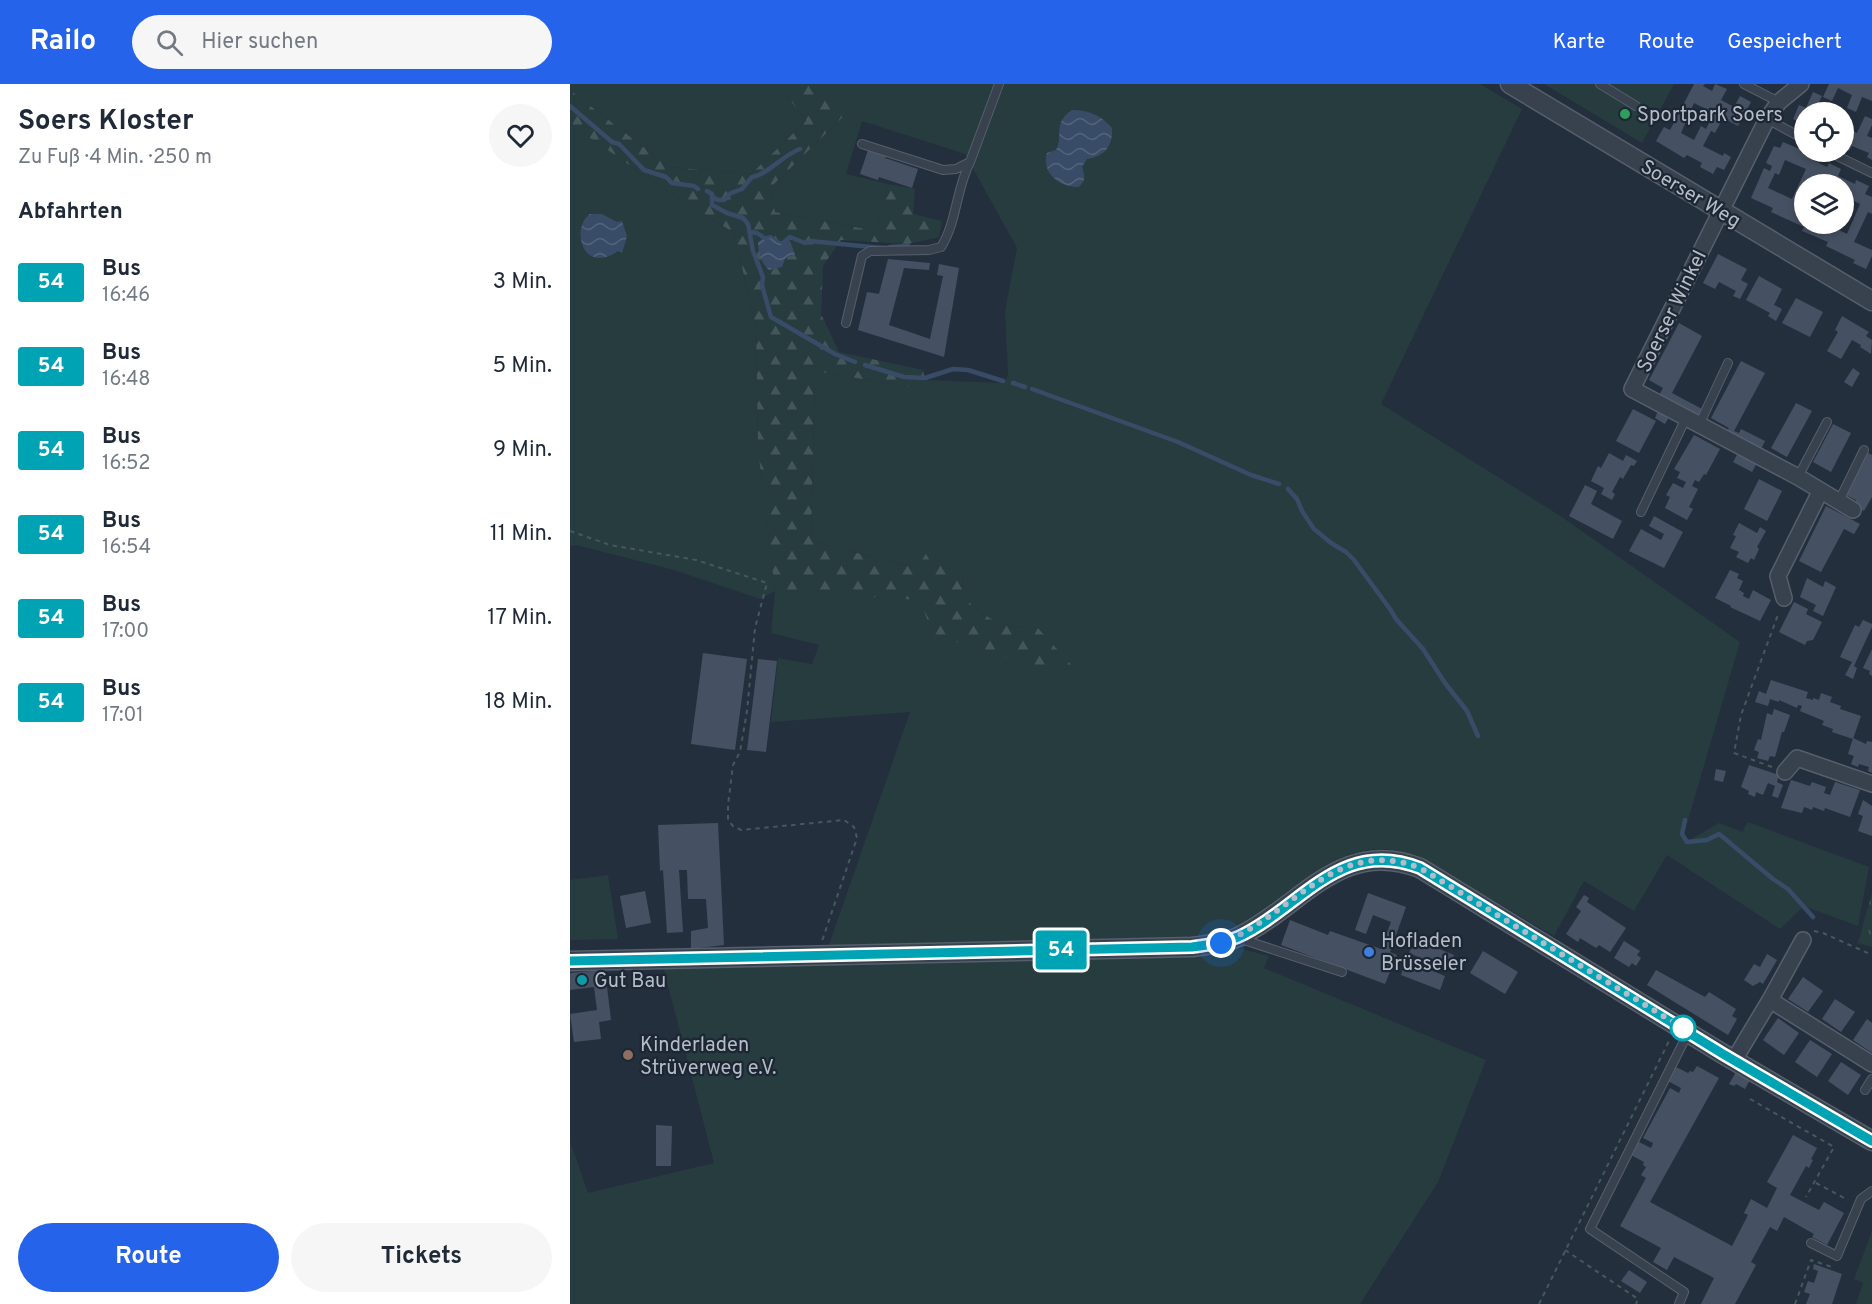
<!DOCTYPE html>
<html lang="de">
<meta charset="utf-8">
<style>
:root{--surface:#fff;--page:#f6f6f7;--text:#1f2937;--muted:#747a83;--accent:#2563eb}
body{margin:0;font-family:Overpass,sans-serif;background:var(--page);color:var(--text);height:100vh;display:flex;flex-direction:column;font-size:22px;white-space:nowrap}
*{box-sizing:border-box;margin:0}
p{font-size:20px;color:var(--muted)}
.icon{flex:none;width:33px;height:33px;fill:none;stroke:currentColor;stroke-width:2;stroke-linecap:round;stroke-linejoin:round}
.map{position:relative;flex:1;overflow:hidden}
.details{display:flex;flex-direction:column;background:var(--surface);width:570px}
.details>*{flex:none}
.badge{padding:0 12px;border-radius:4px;font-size:21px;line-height:39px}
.buttons{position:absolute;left:1224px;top:18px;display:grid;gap:12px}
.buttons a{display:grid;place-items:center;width:60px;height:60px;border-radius:50%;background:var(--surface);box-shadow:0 3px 9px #0003;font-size:30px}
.you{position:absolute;width:30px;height:30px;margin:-15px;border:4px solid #fff;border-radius:50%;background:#1a73e8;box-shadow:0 0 0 9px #1a73e833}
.map>.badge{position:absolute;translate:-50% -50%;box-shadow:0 0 0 3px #fff}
h2{padding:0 18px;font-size:22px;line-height:54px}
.round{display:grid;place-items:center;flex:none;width:63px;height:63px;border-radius:32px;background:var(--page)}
.overview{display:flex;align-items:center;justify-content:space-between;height:102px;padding:0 18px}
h1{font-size:28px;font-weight:700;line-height:45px}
.cta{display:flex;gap:12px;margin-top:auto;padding:12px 18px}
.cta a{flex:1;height:69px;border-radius:36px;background:var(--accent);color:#fff;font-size:24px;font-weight:700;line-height:69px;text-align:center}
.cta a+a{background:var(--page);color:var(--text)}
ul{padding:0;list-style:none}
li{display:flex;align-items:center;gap:18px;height:84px;padding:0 18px}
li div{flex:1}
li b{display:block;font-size:22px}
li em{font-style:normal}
li .badge{min-width:66px;font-weight:700;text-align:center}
header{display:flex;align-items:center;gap:36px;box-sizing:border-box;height:84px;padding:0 30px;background:var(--accent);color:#fff}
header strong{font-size:28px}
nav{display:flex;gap:33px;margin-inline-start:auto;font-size:21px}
.search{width:420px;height:54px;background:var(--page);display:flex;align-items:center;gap:15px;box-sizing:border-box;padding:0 21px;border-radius:33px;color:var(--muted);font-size:22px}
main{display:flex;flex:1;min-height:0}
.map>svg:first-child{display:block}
.green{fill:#263c3f}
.forest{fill:url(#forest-firs)}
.park{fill:url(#park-tufts)}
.water{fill:url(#water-waves)}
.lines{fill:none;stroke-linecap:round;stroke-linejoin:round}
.stream{stroke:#394c67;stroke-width:4.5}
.building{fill:#455162;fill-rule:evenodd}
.service-casing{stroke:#565f6c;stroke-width:10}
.minor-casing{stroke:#565f6c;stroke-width:18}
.tertiary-casing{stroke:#565f6c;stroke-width:21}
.path{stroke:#44595c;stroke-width:2;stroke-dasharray:4.5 4.5;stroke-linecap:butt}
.service{stroke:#38414e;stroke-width:8}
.minor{stroke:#38414e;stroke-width:15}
.tertiary{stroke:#38414e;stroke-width:18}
.line-casing{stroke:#fff;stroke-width:14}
.line{stroke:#00a3b4;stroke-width:9}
.walk{stroke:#b4bcc9;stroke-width:6;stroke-dasharray:0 10.8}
.leisure-dot{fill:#2e9e5b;stroke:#1d2633;stroke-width:2}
.shop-dot{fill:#3f7fe0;stroke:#1d2633;stroke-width:2}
.culture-dot{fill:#0f9aa8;stroke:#1d2633;stroke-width:2}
.stop-dot{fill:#fff;stroke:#00a3b4;stroke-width:3}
.education-dot{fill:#8d6e63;stroke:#1d2633;stroke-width:2}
.labels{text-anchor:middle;stroke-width:4.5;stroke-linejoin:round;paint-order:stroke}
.poi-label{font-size:20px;fill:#b4bcc9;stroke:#1d2633;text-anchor:start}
.street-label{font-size:20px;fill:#b4bcc9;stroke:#1d2633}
</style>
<header>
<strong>Railo</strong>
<div class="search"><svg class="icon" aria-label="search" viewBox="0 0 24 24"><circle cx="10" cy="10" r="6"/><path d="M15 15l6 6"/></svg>Hier suchen</div>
<nav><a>Karte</a><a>Route</a><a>Gespeichert</a></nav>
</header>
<main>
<section class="details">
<div class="overview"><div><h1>Soers Kloster</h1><p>Zu Fuß · 4 Min. · 250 m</p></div><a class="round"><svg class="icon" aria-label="heart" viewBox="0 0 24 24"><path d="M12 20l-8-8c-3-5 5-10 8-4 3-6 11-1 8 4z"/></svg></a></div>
<h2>Abfahrten</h2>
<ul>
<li><span class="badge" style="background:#00a3b4;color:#fff">54</span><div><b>Bus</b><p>16:46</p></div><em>3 Min.</em></li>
<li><span class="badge" style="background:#00a3b4;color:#fff">54</span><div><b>Bus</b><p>16:48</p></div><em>5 Min.</em></li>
<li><span class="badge" style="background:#00a3b4;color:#fff">54</span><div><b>Bus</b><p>16:52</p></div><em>9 Min.</em></li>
<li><span class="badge" style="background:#00a3b4;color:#fff">54</span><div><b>Bus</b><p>16:54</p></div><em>11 Min.</em></li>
<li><span class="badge" style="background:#00a3b4;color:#fff">54</span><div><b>Bus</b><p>17:00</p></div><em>17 Min.</em></li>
<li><span class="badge" style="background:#00a3b4;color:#fff">54</span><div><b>Bus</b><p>17:01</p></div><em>18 Min.</em></li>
</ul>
<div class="cta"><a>Route</a><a>Tickets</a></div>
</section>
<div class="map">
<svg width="1302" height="1220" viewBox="0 0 1302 1220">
<defs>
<pattern id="forest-firs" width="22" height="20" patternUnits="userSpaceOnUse" patternTransform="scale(1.5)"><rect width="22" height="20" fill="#263c3f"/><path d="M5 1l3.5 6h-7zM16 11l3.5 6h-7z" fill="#435659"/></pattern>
<pattern id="park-tufts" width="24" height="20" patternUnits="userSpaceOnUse" patternTransform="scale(1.5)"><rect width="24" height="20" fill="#263c3f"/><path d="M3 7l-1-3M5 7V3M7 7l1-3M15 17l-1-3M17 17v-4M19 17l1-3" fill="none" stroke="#435659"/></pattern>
<pattern id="water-waves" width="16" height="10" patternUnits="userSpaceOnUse" patternTransform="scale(1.5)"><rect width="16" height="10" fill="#394c67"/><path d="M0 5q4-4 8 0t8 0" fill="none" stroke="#53647b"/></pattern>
</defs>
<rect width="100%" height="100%" fill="#242f3e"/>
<path class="green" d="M0 0H208L236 37 181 90 99 83 0 6Z
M256 0H910L952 25 811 320 989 431 1170 558 1114 750 1118 757 1149 739 1172 748 1178 738 1299 783 1288 842 1234 822 1210 845 1097 771 1064 827 1014 797 984 852 851 774C770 741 730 810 665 842 652 848 638 851 625 854L259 861 340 628 201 638 208 574 242 580 249 561 201 549 205 507 190 515 104 486 6 461 0 462V40L78 94 164 149 186 243 188 366 205 506 350 516 512 595 467 543C426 542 424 539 393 513L392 485 346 484 241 457 245 287 345 304 355 296 434 299 438 291 435 227 447 164 395 70 292 37 276 90 318 100 306 147 205 128 200 104 280 26Z
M974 0H1104L1072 59Z
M38 791 48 855 0 856V796Z
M661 862 699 872 694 884 916 976 868 1098 790 1220H0V1057L18 1109 144 1079 93 882Z
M1302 1147V1220H1286L1293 1199 1284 1195Z"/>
<path class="forest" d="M208 0H256L280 26 200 104 205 128 306 147 318 100 345 105 343 130 372 137 369 153 338 160 271 156 253 182 251 230 269 268 353 286 355 296 345 304 245 287 241 457 346 484 356 470 370 468 392 485 393 513C424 539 426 542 467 543L514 595 363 551 350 516 205 507 188 366 186 243 164 149 78 94 0 40V6L99 83 181 90 236 37Z"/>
<path class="park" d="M1302 809V863L1288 859Z"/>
<path class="water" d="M502 26C518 26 531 31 542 44 543 62 535 72 517 75L512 83C515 91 516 98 508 103 490 103 471 89 477 69L486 66C494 51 482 39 502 26Z
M20 130H32L47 138 52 137 57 152 52 169 48 167C13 192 0 144 20 130Z
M201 151 210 157H220L225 170 215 175 212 183 199 186C192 181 188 167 188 158L196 152Z"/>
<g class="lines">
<path class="stream" d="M0 22 42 58 49 60 74 86 96 93 102 99 124 102 128 105
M137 107 142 110V121L157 129 173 134 178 140 183 167 193 193 192 201 201 233 265 270 285 278
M142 112 148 116H154L161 109 172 105 182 93C197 91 213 71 230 65
M180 148 187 149 199 157
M213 159 220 153 235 159 240 157 312 164
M320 163 338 162
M295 281 334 293 355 294 383 285 398 286 433 297
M443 299 455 303
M462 305 608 358 681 391 709 400
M718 405 727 415 732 427 744 445 761 459 776 468 784 476 820 525 826 535 853 565 875 599 897 627 908 652
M1115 736 1112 750 1117 758 1137 756 1149 750 1154 754 1203 795 1218 805 1243 833"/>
</g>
<path class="building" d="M1124 0H1135L1133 2 1142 7 1145 0 1157 5 1151 16 1164 23 1170 12 1181 18 1168 42 1153 34 1145 49 1141 47 1133 62 1153 72 1154 69 1161 73 1154 86 1147 83 1143 90 1130 83 1132 79 1117 71 1114 74 1086 57 1094 43 1100 46ZM1124 19 1144 29 1136 45 1131 42 1124 56 1111 49Z
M1259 0H1302V17L1292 13 1286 28 1277 24 1282 11 1268 4 1262 17 1253 13Z
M1243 8 1252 12 1244 28H1234V40L1223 35 1229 21 1236 24Z
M1295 32 1302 35V41L1297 52 1302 54V76L1297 73 1299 69 1282 62 1279 67 1274 65V43L1287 49Z
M1213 58 1230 65 1232 62 1234 63V68H1244L1241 75 1257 83 1259 79 1271 85 1268 92 1285 100 1286 96 1299 102 1295 110 1302 113V130L1298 128 1284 158 1302 166V172L1296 185 1283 179 1285 176 1256 162 1258 158 1232 147 1234 143 1201 128 1203 124 1181 114 1194 84 1200 87 1202 82 1196 79 1204 62 1210 64ZM1215 76 1236 85 1222 115 1198 104 1205 89 1209 91ZM1243 93 1259 100H1274V112L1290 120 1277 150 1257 140H1234V126L1229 124 1234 111V100H1239Z
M298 66 316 72 315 74 348 85 342 104 309 93 308 96 290 90Z
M1148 170 1177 185 1171 196 1178 200 1170 215 1163 212 1166 207 1149 198 1145 205 1133 199Z
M318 175 360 179 359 186 334 184 319 241 360 255 373 192 367 191 369 180 389 184 374 273 288 246 297 208 309 210Z
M1189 192 1212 205 1204 221 1212 225 1206 237 1198 232 1200 229 1176 216Z
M1226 214 1253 228 1240 253 1212 239Z
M1272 232 1299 248 1296 252 1302 256 1301 270 1290 263 1291 261 1282 256 1271 275 1257 267 1268 248 1265 246Z
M1109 239 1132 252 1102 309 1132 325 1128 334 1088 313 1093 304 1079 296Z
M1171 277 1195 289 1164 347 1169 349 1171 345 1195 357 1190 367 1156 349 1159 344 1141 334Z
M1283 284 1290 289 1282 303 1274 298Z
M1226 319 1242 327 1217 373 1201 364Z
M1063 325 1086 337 1069 369 1046 357Z
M1088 327 1099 333 1095 340 1085 334Z
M1263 340 1281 349 1261 388 1243 378Z
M1124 351 1150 365 1136 391 1134 390 1129 398 1125 396 1122 402 1128 405 1119 423 1123 425 1117 436 1095 424 1100 413 1096 411 1103 399 1113 404 1116 398 1107 394 1110 388 1104 385Z
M1039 369 1053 377 1056 371 1067 377 1064 382 1061 381 1053 395 1050 393 1042 408 1045 410 1042 416 1031 410 1034 404 1021 397 1028 382 1031 384Z
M1168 369 1187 379 1182 388 1163 378Z
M1298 369 1302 371V413L1294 427 1284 421 1286 416 1276 411Z
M1189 395 1212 407 1197 437 1174 425Z
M1015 401 1027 407 1021 420 1052 437 1043 455 999 432Z
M1256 422 1290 440 1284 450 1274 445 1251 488 1229 477Z
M1084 432 1113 448 1094 484 1059 467 1071 445 1091 456 1094 450 1079 442Z
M1169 439 1187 449 1190 443 1196 447 1187 463 1189 465 1184 476 1181 474 1178 479 1166 473 1169 468 1160 464 1166 452 1163 451Z
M1160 486 1169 490 1167 494 1173 497 1169 506 1174 509 1173 512 1179 515 1183 506 1201 516 1190 537 1160 523 1161 522 1145 514Z
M1237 494 1253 503 1255 497 1266 503 1253 532 1243 527 1246 521 1230 513Z
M1224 518 1238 525 1236 530 1252 538 1243 556 1237 557 1235 561 1209 548Z
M1293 536 1302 540V543L1284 582 1287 584 1283 595 1275 591 1282 578 1270 573 1285 541 1289 543Z
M1302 565V592L1299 590 1300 587 1293 584Z
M133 569 177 575 165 666 121 660Z
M188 575 207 577 196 668 177 666Z
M1201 596 1238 608 1236 614 1243 616V614L1249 616 1251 609 1262 613 1260 618 1271 622 1270 625 1291 632 1283 655 1262 648 1263 645 1252 641 1254 637 1230 627 1232 622 1228 621 1227 624 1209 616V618L1200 615 1198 622 1185 618 1189 607 1196 610Z
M1204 625 1220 631 1214 648H1212L1205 673 1200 672 1198 677 1187 674 1189 668 1184 666 1188 655 1191 656 1197 629 1202 631Z
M1283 654 1296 660 1297 657 1302 658V689L1298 687 1299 683 1289 680 1288 683 1281 680 1284 672 1278 670Z
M1179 681 1209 691 1207 698 1213 701 1208 714 1202 712 1205 702 1198 699 1193 711 1186 708 1185 713 1178 710 1179 707 1171 703Z
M1146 685 1156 687 1153 698 1144 696Z
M1221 696 1240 702 1242 698 1256 703 1254 709 1260 711 1265 698 1290 706 1280 733 1255 724 1254 727 1243 723 1242 726 1234 723 1232 729 1211 724Z
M1293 716 1302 722V752L1288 747 1293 732 1288 730Z
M148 739 154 861 121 865V847L138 844 136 815H118L117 786H109L113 848 97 849 93 786 90 787 88 741Z
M75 807 81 839 56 844 50 812Z
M798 809 836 823 820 868 827 871 815 900 711 861 720 836 758 851 760 847 811 865 821 838 803 831 796 850 785 846Z
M1014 811 1019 814 1017 818 1056 844 1040 868 1029 861 1026 864 1010 854 1008 858 996 850 1011 827 1006 823Z
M845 855 884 871 878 886 839 869Z
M1054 857 1070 867 1067 871 1071 874 1066 882 1062 879 1059 883 1044 874Z
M913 867 948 888 935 910 900 889Z
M1197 870 1207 876 1193 900 1190 898 1183 902 1174 896 1184 880 1190 883Z
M836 876 875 892 870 906 831 891Z
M35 886 41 936 29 938 31 955 4 958 0 930 27 926 24 903 0 906V889Z
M1086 886 1135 913 1139 908 1166 925 1162 932 1167 935 1158 951 1077 901Z
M1233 893 1253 907 1238 928 1218 915Z
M1265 915 1285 928 1271 948 1252 935Z
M1208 934 1229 949 1214 971 1193 956Z
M1297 935 1302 939V969L1283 956Z
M1240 956 1262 970 1247 993 1225 978Z
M1271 978 1291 991 1278 1011 1258 997Z
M1104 982 1118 989 1120 987 1123 988 1127 982 1149 994 1080 1118 1162 1162 1178 1131 1174 1129 1181 1115 1197 1124 1207 1104 1197 1098 1223 1051 1247 1064 1241 1075 1243 1076 1239 1084 1236 1082 1220 1111 1249 1126 1254 1118 1274 1129 1257 1161 1242 1153 1244 1150 1214 1133 1207 1147 1200 1143 1181 1178 1186 1181 1165 1220H1131L1144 1194 1104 1173 1097 1186 1083 1178 1091 1164 1050 1142 1076 1094 1071 1091 1076 1083 1073 1081 1074 1078 1059 1070 1067 1057 1081 1064 1083 1059 1073 1054 1100 1004 1109 1009 1111 1004 1096 996Z
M1166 988 1181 994 1175 1005 1166 1000 1164 1002 1159 1000Z
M86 1041 102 1042 101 1082H86Z
M1244 1180 1272 1190 1262 1220H1236L1240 1210 1234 1208 1238 1197 1244 1199 1248 1187 1243 1185Z
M1059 1186 1077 1198 1070 1209 1051 1197Z"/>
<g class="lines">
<g class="service-casing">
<path id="service" d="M1030 0 1066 22
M1174 0 1209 18
M1197 35 1234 55
M292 60 373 86 386 85 400 78 429 0
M1259 68 1302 89
M276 239 292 172 300 167 359 166 371 163C387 138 386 105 400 78
M1129 341 1158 279
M1228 393 1257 338
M1269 417 1294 366
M1071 428 1116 334
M671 855 772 888
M1295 1006 1302 995
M1241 1159 1267 1172 1291 1115 1302 1107
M1109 1220 1114 1208 1020 1145 1118 949"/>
</g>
<g class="minor-casing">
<path id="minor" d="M1231 0 1209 18 1197 35 1062 305 1228 393 1283 426
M1214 514 1208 492 1250 408
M1215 688 1227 674 1302 700
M1200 916 1233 856
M1164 976 1200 916 1302 980"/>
</g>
<g class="tertiary-casing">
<path id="tertiary" d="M940 0 1302 217
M0 877 622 863C638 861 653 859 668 853 731 823 770 753 850 784L1153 970 1302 1057"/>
</g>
<path class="path" d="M0 447 40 461 126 476 197 499 185 544 177 627 170 668 163 681 158 721V736L163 742 171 746 274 736 284 743 287 754 252 857
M1202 683 1164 669 1171 631 1209 528
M1244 847 1253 849 1302 871
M1180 1015 1264 1063 1236 1113
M1246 1099 1278 1116
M995 1166 1068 1215 1066 1220
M969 1220 1099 957
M1225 1220 1241 1176 1262 1183 1263 1180"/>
<use href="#service" class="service"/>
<use href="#minor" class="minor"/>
<use href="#tertiary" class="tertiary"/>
</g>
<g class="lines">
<g class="line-casing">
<path id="line" d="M0 877 622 863C638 861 653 859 668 853 732 823 770 753 850 784L1153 970 1302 1057"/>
</g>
<use href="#line" class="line"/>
<path class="walk" d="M651 859C722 833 765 751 850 784L1113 944"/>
</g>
<circle class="leisure-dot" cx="1055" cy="30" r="6"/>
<circle class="shop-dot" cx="799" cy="868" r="6"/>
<circle class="culture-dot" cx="12" cy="896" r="6"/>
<circle class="stop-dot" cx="1113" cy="944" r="12"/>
<circle class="education-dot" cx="58" cy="971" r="6"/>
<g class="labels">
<g class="poi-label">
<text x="1067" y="37">Sportpark Soers</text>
<text x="811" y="863">Hofladen<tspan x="811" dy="23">Brüsseler</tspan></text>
<text x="24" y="903">Gut Bau</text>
<text x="70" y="967">Kinderladen<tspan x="70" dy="23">Strüverweg e.V.</tspan></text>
</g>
<g class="street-label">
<text transform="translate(1121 109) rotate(31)" y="7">Soerser Weg</text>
<text transform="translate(1101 227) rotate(-64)" y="7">Soerser Winkel</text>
</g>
</g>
</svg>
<div class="buttons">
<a><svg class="icon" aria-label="locate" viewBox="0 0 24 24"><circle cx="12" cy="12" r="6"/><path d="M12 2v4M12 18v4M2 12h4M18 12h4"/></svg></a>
<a><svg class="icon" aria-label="layers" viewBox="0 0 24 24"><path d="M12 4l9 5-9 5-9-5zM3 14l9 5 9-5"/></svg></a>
</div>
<div class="you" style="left:651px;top:859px"></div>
<b class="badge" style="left:491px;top:866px;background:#00a3b4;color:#fff">54</b>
</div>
</main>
